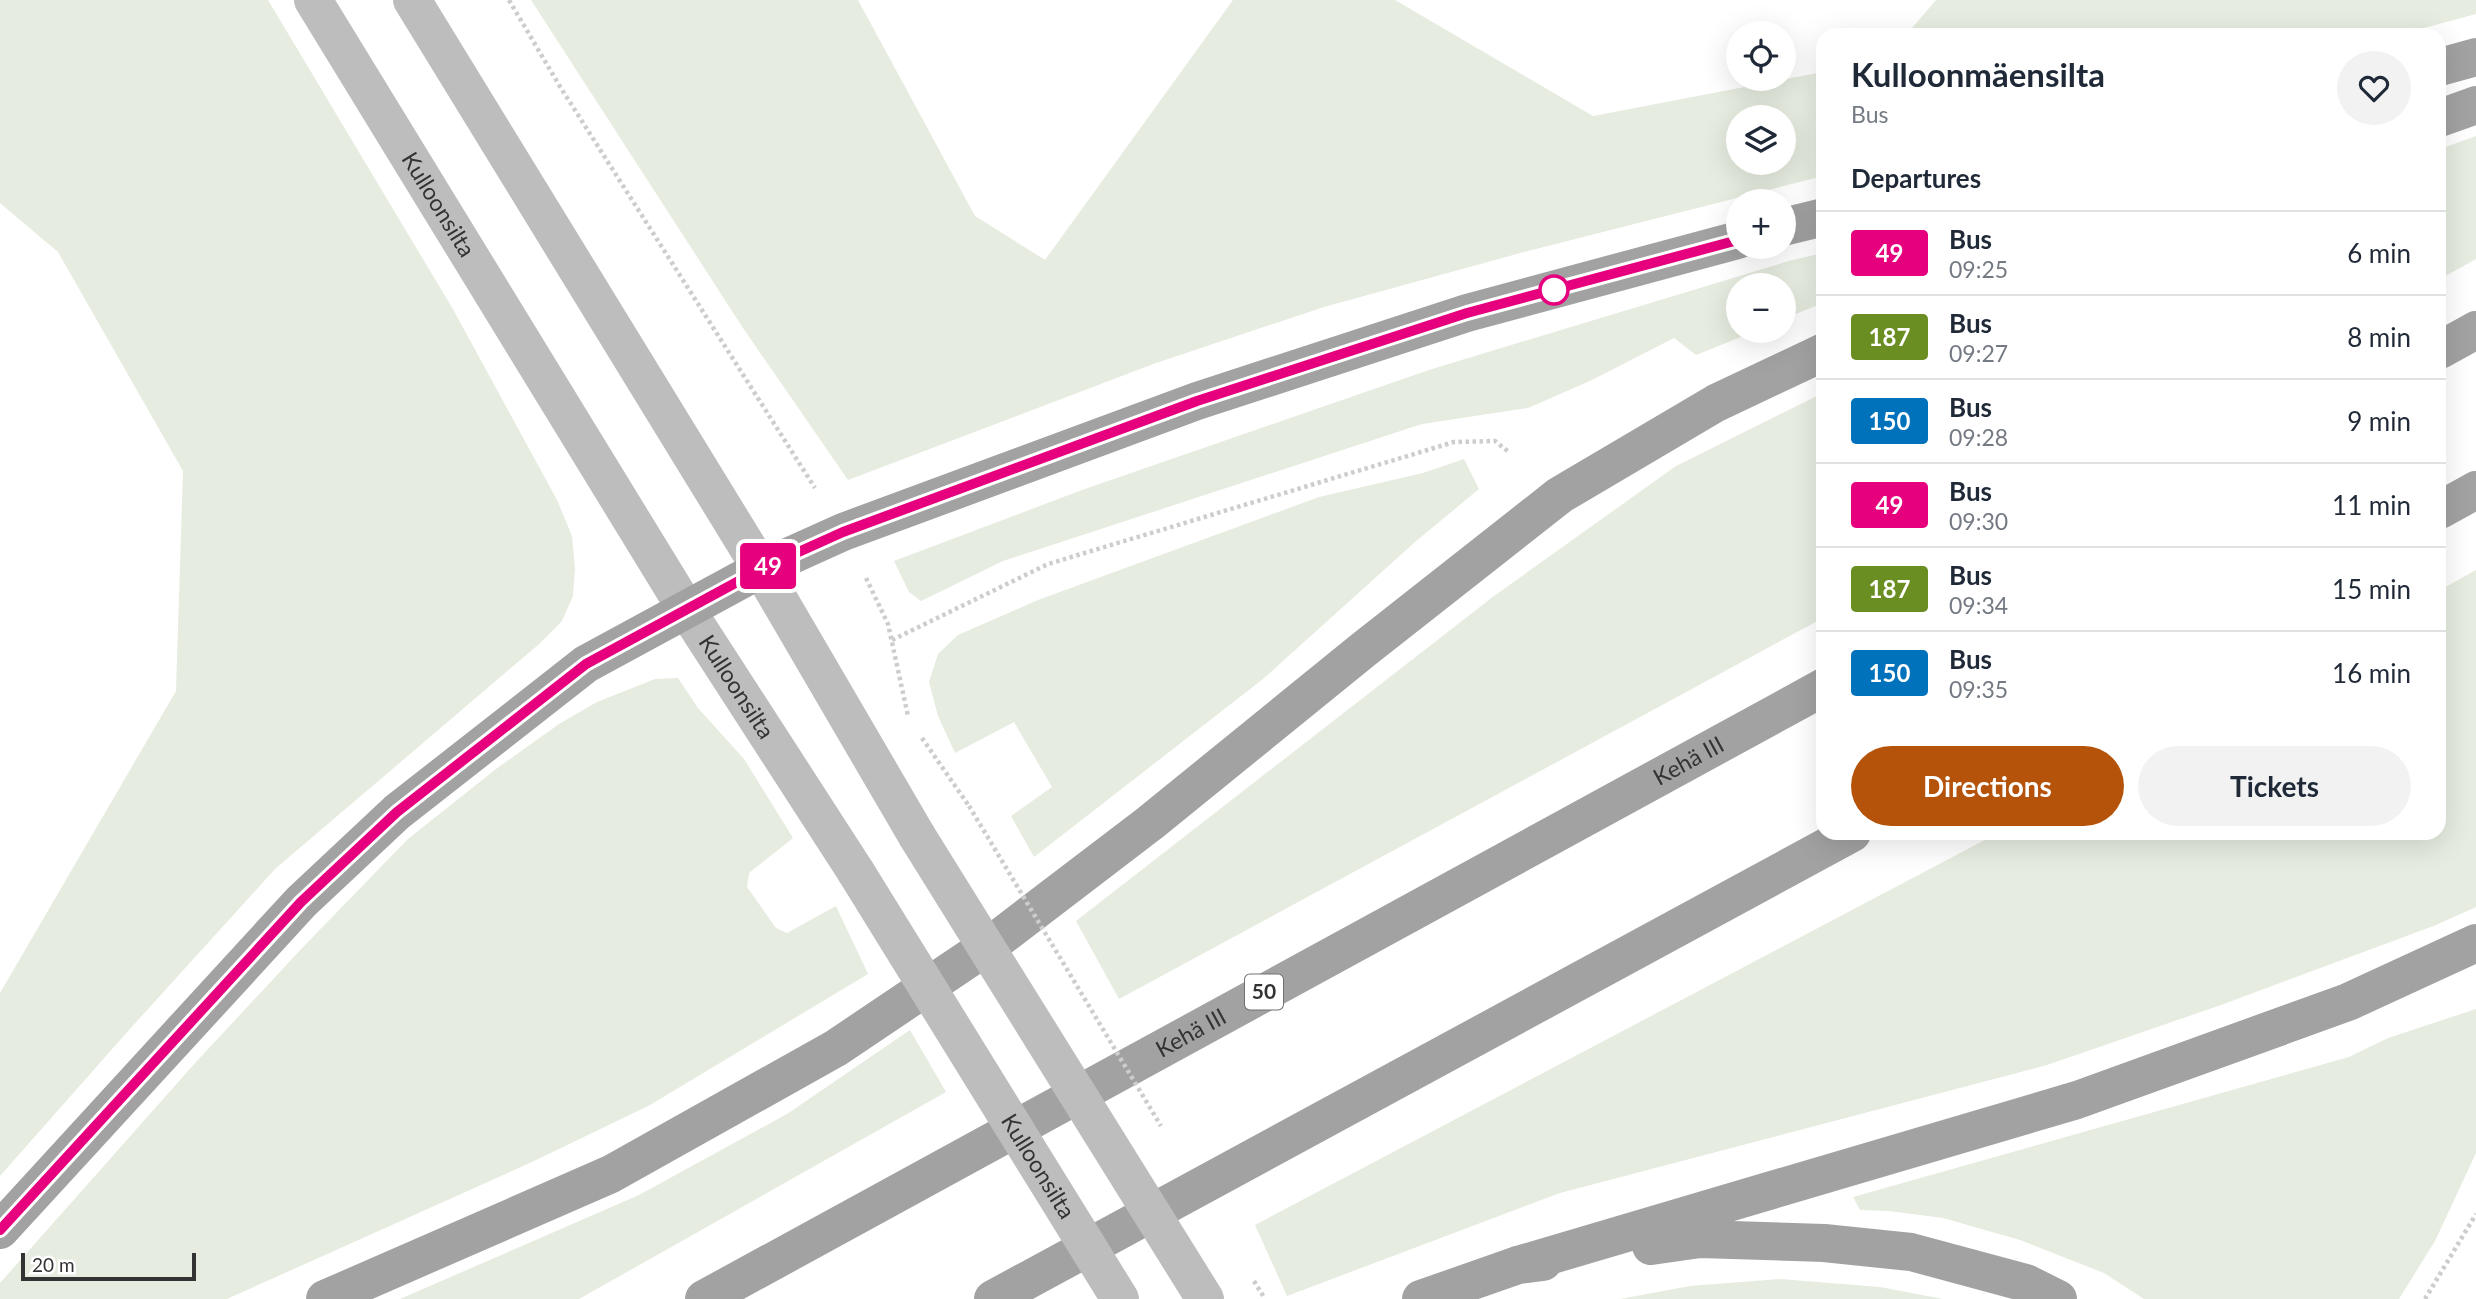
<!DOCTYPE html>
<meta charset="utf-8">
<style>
:root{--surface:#fff;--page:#f2f2f3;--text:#1f2937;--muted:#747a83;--line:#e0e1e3;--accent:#b45309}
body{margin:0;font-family:Lato,sans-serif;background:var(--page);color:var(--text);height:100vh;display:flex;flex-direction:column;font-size:26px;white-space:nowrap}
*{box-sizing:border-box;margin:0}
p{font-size:23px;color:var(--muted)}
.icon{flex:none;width:38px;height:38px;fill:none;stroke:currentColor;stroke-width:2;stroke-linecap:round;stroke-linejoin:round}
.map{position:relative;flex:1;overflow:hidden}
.panel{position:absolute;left:1816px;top:28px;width:630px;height:812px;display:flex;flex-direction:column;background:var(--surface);border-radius:21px;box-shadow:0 7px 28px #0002}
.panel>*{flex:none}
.badge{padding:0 14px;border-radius:5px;font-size:24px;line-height:46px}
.controls{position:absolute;left:1726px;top:21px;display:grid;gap:14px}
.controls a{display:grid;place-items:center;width:70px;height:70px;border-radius:50%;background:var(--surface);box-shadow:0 7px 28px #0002;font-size:35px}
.scale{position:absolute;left:21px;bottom:18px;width:175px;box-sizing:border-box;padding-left:7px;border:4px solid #333;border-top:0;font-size:19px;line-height:24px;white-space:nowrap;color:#333;-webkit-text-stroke:5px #fff;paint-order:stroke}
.map>.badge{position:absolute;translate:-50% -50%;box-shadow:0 0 0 4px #fff}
h2{padding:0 35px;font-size:26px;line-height:63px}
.round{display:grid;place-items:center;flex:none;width:74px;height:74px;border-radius:37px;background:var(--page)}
.overview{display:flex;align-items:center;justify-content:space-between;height:119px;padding:0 35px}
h1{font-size:33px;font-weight:700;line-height:52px}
.primary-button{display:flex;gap:14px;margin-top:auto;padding:14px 35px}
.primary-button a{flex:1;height:80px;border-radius:42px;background:var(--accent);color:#fff;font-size:28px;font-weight:700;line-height:80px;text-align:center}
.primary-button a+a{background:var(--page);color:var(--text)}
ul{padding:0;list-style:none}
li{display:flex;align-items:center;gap:21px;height:84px;padding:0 35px;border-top:2px solid var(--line)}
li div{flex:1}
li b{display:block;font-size:26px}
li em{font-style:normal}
li .badge{min-width:77px;font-weight:700;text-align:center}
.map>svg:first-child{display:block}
.green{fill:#e6ecdf;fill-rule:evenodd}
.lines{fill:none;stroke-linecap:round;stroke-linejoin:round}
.path{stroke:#cdcdcd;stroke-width:4.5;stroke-dasharray:3.5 3.5;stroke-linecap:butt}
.secondary{stroke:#bdbdbd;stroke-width:38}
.trunk{stroke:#a2a2a2;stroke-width:38}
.path-bridge{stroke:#cdcdcd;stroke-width:4.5;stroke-dasharray:3.5 3.5;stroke-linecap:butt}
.secondary-bridge{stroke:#bdbdbd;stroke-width:38}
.line-casing{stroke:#fff;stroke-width:16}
.line{stroke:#e6007e;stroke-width:10}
.stop-dot{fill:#fff;stroke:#e6007e;stroke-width:3.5}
.labels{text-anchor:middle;stroke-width:7;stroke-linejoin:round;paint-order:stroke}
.shield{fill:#fff;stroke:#707070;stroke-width:2}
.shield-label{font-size:21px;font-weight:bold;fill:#333}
.street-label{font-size:23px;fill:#333;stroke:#fff}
</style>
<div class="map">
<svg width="2476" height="1299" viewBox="0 0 2476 1299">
<rect width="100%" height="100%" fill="#fff"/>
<path class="green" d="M0 0H268L454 311 557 500 572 536 575 568 573 596 562 621 538 645 275 869 129 1030 0 1176V993L176 691 183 471 58 252 0 203Z
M531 0H858L975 216 1045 260 1233 0H1395L1593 116 1823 72V176L1524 252 1324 307 1156 363 848 480 743 328ZM1738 117H1783V163H1738Z
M1936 0H2476V14L2398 35H1906Z
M2476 136V259L2440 279V149Z
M1823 253V303L1783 319V285H1738V331H1756L1696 355 1674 338 1592 380 1528 408 1422 424 1003 561 921 601 909 592 894 561 1082 490 1432 369 1792 260Z
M1823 393V618L1119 999 1076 921 1494 596 1676 466Z
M1464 459 1479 489 1415 542 1263 679 1034 857 1011 816 1052 787 1014 722 955 753 938 716 929 682 938 654 958 635 1038 600 1319 497 1423 473Z
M2476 570V907L2436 925 2221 1005 2047 1065 1560 1193 1287 1296 1255 1225 1998 833H2440V590Z
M678 678 698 708 744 759 793 838 749 873 747 887 776 928 787 933 836 906 868 974 650 1105 532 1162 227 1299H0V1283L196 1062 305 945 408 839 496 769 559 724 597 702 655 679Z
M2476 1009V1153L2435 1241 2399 1299H2144L2104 1273 2020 1240 1943 1218 1889 1211 1860 1210 1853 1197 2349 1057 2388 1038Z
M910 1030 946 1092 579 1299H400L639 1195 787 1114Z
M1780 1279 1880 1287 1943 1299H1620L1690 1286Z"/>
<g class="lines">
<path class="path" d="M509 0 559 85 815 488
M866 578 888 624 908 716
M892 640 1048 564 1454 442 1495 441 1510 453
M922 738 969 806
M2425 1299 2476 1214"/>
<g class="secondary">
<path id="s1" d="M313 0 686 609 856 872"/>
<path d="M412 0 761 569 917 836"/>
</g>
<g class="trunk">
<path d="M2440 67 2476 57"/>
<path d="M2440 118 2476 105"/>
<path d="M1783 227 1824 217"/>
<path d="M2440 350 2476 330"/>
<path d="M2440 510 2476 490"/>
<path d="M0 1230 301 902 397 812 586 664 761 569 843 532 1197 401 1467 313 1738 240"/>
<path d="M1651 1246 1700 1239 1824 1243 1911 1252 2026 1283 2058 1299"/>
<path d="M1518 1265 2077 1100 2348 1002 2476 943"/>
<path d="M325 1299 611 1174 836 1048 998 939 1150 823 1363 650 1560 495 1716 403 1824 352"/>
<path id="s2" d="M704 1299 1824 687"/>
<path d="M993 1299 1852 833"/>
<path d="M1421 1299 1518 1265 1543 1262"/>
</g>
<path class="path-bridge" d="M969 806 1161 1126
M1254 1281 1265 1299"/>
<g class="secondary-bridge">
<path d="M917 836 1205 1299"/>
<path id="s3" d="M856 872 1120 1299"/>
</g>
</g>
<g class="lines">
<g class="line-casing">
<path id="line" d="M0 1230 301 902 397 812 586 664 761 569 843 532 1197 401 1467 313 1738 240"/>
</g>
<use href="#line" class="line"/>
</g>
<circle class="stop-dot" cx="1554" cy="290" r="14"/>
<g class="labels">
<rect class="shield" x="1245" y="974.5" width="38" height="35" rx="5"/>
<g class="shield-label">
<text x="1264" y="999">50</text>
</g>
<g class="street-label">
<text dy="8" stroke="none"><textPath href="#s1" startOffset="240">Kulloonsilta</textPath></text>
<text dy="8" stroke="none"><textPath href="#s1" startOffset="807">Kulloonsilta</textPath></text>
<text dy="8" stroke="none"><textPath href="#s2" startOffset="1122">Kehä III</textPath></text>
<text dy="8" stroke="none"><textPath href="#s2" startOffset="555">Kehä III</textPath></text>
<text dy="8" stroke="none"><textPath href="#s3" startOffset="346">Kulloonsilta</textPath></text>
</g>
</g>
</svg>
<div class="controls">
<a><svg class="icon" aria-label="locate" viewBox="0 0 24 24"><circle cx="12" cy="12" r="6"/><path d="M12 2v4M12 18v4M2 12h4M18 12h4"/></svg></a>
<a><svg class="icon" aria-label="layers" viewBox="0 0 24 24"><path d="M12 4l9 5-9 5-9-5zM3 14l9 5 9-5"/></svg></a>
<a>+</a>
<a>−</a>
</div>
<div class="scale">20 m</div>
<b class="badge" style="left:768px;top:566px;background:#e6007e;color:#fff">49</b>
<section class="panel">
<div class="overview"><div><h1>Kulloonmäensilta</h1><p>Bus</p></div><a class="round"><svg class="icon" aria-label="heart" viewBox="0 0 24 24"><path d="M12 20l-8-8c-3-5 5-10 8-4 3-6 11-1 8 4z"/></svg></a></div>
<h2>Departures</h2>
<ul>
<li><span class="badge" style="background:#e6007e;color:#fff">49</span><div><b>Bus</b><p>09:25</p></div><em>6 min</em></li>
<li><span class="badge" style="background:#6b8e23;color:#fff">187</span><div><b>Bus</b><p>09:27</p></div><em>8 min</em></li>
<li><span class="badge" style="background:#0072bc;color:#fff">150</span><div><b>Bus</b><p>09:28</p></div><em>9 min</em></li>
<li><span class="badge" style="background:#e6007e;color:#fff">49</span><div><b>Bus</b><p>09:30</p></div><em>11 min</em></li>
<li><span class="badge" style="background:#6b8e23;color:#fff">187</span><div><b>Bus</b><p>09:34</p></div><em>15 min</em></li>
<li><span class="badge" style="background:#0072bc;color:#fff">150</span><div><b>Bus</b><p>09:35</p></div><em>16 min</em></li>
</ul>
<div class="primary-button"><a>Directions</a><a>Tickets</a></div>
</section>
</div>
